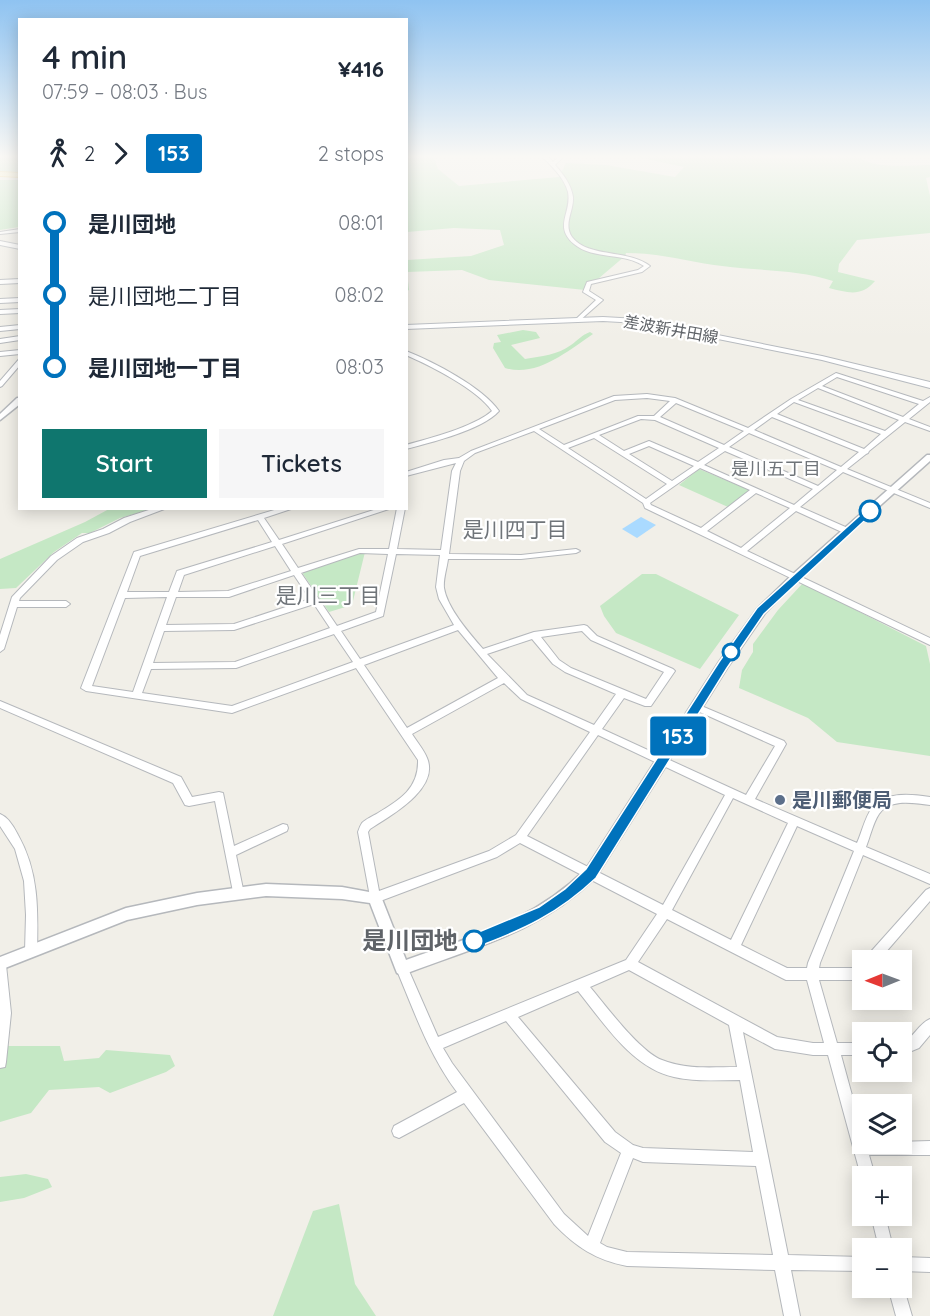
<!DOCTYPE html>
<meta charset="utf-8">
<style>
:root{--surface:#fff;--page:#f6f6f7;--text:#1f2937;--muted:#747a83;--accent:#0f766e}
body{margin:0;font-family:Quicksand,"Noto Sans JP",sans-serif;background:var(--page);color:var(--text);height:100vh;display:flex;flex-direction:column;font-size:22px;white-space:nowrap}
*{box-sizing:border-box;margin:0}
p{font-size:20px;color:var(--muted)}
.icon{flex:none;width:33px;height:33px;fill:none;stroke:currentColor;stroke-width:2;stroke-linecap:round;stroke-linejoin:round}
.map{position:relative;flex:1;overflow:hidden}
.drawer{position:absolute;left:18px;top:18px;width:390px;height:492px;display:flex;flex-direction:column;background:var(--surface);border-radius:0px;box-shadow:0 3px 15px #0003}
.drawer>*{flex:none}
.badge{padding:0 12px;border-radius:4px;font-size:21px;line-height:39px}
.needle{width:39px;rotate:269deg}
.fabs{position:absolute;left:852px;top:950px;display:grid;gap:12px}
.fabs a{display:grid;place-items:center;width:60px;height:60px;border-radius:0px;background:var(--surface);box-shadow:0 3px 15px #0003;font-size:30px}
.map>.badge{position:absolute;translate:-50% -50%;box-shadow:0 0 0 3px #fff}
.legs{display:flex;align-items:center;gap:9px;height:66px;padding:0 24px;font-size:20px}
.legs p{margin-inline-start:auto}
.summary{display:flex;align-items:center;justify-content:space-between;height:102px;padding:0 24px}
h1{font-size:33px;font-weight:600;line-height:45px}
.button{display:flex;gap:12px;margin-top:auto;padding:12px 24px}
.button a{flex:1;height:69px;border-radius:0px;background:var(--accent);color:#fff;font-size:24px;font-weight:600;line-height:69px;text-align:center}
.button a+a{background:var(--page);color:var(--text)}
ul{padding:0 24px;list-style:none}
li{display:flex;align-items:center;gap:21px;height:72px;font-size:22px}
li i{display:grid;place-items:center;width:9px;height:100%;margin:0 8px;background:currentColor}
li i::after{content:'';width:15px;height:15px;margin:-8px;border:4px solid;border-radius:50%;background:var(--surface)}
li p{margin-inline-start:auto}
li:first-child i{background:linear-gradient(#0000 50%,currentColor 0)}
li:last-child i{background:linear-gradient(currentColor 50%,#0000 0)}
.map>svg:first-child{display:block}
.green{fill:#c5e8c5}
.water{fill:#aadaff}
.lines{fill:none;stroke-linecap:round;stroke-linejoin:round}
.minor-casing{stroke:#b5b8bc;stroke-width:2}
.tertiary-casing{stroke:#b5b8bc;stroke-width:3}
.secondary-casing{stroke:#b6babf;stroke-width:2}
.primary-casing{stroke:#f2c960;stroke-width:2}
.minor{fill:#fff;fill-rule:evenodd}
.tertiary{fill:#fff;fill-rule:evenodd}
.secondary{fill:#fff;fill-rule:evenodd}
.primary{fill:#fff2af;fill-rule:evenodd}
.line-1{fill:#0072bc;stroke:#fff;stroke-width:1.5}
.stop-1-dot{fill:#fff;stroke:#0072bc;stroke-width:3}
.service-dot{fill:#5c6f8a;stroke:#fff;stroke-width:2}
.labels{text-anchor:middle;stroke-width:4.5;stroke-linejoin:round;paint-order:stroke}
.far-street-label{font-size:16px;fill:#5f6368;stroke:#fff}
.far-neighbourhood-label{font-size:18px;fill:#70757a;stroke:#fff}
.service-label{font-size:20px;font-weight:bold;fill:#4e5e75;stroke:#fff;text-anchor:start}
.neighbourhood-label{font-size:21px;fill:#70757a;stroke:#fff}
.near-stop-label{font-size:24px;font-weight:bold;fill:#5f6368;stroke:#fff;text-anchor:end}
</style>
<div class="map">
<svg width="930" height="1316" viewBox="0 0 930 1316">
<rect width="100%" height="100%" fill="#f1efe8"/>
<path class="green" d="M0 155H19V174L0 173Z
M407 155H433L438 169 459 186 559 177 566 163 606 165 675 177 684 167 628 155H857C870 170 911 165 930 165V177L926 178 930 196V233L857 240 839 264 838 272 875 281C861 297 849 293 829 288L833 281C797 269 759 271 722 266 689 262 661 253 626 253L625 256 585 290 489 280 462 270 407 272 409 290 407 291V260L471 256 504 245 500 230 454 228 407 232Z
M0 180H19V227L0 230Z
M523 330 536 332 540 338 511 345 525 359C541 356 558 355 571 345 578 340 582 335 590 332L593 334C569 350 537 378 505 368L493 348 494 343 501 342 497 335Z
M699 469 747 489 749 492 728 507 679 485Z
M109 509H152L120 518 90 533H82L54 552 16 588 0 589V559L85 522Z
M365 552 352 605 329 612 303 574 304 571Z
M642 574H656L739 615 700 669 616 633 604 616 600 606Z
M803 583 926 646 930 664V756L837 742 808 718 739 688 742 670 753 652V644L778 610Z
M0 1042 9 1046H60L64 1061 99 1058 106 1050 170 1055 175 1066 166 1072 110 1093 99 1087 49 1090 31 1113 0 1122Z
M26 1174 48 1179 52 1187 24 1198 0 1202V1177Z
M339 1204 355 1284 376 1316H273L313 1211Z"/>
<path class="water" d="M641 517 656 525 637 538 622 529Z"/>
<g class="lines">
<g class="minor-casing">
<path id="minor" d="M541 155H546L553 162 560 155H565L555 165C563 174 571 184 573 197 574 211 563 224 572 237 588 258 628 249 650 266L642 272 591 284 589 291 603 300 578 322 576 321V319L596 300 583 292 587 282 638 270 644 266C623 252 593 260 574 244 553 226 572 213 568 192 564 177 551 166 541 155Z
M20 229V232L0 234V232Z
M20 279V283L0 284V280Z
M20 298V302L0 303V299Z
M20 309V313L0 314V310Z
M20 325V329L0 331V327Z
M20 336V340L0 343V339Z
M20 350V354L0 356V352Z
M406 351C434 362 482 387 499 411 482 430 432 442 406 449V445C430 438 474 427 492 411 477 389 431 366 406 355Z
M20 358V365L2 386 0 387V381Z
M836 373 923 401 930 397V402L909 419 930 427V431L905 422 869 451 868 453 866 454 847 469 930 503V508L843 472 800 507 850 529 851 531 850 533H844L796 511 747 551 930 638V645L645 508 643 503 534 431 475 453 464 461 460 471 449 554 521 555 576 549 580 551 576 553 521 559H448C447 568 443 579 444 588 447 608 470 634 483 649L534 632 584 625 587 626 597 636 673 669 675 671 651 706H645L624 698 602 729 735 790 746 795 775 746 693 709 691 707 693 705H699L784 741 786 744 755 799 857 843C862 832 865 817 872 808 886 791 911 794 930 797V805C914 803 890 798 879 814 873 823 870 837 866 847L930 874V884L863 855 820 963 819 968H856L862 964V978L859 980H819L837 1043H862V1055H841L862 1132V1143L930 1141V1155H869L875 1176H862V1180L828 1055H813L775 1049 743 1032 788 1255 862 1257V1271L791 1270 800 1316H784L775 1270 627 1266C596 1260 576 1247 554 1224L464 1103 399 1138 394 1136 392 1131 394 1126 457 1092C429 1055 414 1011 396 968L398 964 402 962 406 964 438 1037 626 960 657 914 520 843 497 857 375 903 371 902 358 832C359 829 360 826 362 823 366 819 373 816 378 813 400 800 419 788 418 760L356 668 232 713 86 691 81 688 134 552 281 508H294L264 518 279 540 380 508H392L282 544 298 568 359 549H389L397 508H405L397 549 441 550 452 471 456 463 406 476V472L444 460 459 458 471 451 614 396 647 394 675 398 748 428 791 399ZM837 377 919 404 903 417 822 386ZM818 388 899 420 885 431 798 400ZM647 398 670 401 654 416H638L564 445 539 429 615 400ZM794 402 881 434 864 449 777 414ZM676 403 744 431 724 445 660 417ZM772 417 859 452 841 467 754 430ZM641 419 655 420 719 448 698 462 649 441 624 451 599 435ZM749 433 837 470 818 486 729 447ZM594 438 667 484 646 499 568 448ZM649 446 694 466 672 481 629 454ZM725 451 813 489 794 505 704 465ZM700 468 750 490 701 528 651 505 650 503ZM756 493 790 508 741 548 707 531ZM258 520 272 542 177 571 169 592H127L140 556ZM275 546 291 571 228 591 178 592 184 575ZM360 553 388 554 376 612 337 626 301 573ZM396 554 440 555 436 587 439 599 454 625 360 659 341 631 383 616ZM294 575 310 599 234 624 166 625 176 597H229ZM167 597 133 692 92 686 125 598ZM314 604 330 628 235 662 153 663 164 631 234 630ZM458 630 498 678 407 728 364 665ZM582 631 591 640 664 672 646 699 571 668 559 660 541 637ZM334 634 353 662 232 706 142 693 151 669 236 668ZM532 639 553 664 565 672 616 694 594 725 527 695 487 654ZM504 683 521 699 590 732 516 835 489 851 379 891 368 832 370 829C390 816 440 789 427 758 424 750 417 742 412 734ZM598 735 725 795 663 905 527 836ZM733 798 788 823 731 940 672 910ZM797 826 854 851 808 963 807 968H787L741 945ZM667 919 782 978 786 980H807L824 1043H813L777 1037 638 962ZM629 970 729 1025 737 1067C713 1067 686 1070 662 1060 640 1052 606 1006 590 987ZM578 991C604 1023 632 1068 674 1077 696 1082 718 1080 740 1080L753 1152 643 1148 633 1145 615 1132 518 1017ZM506 1021 605 1142 621 1153 588 1236 564 1214 452 1063 443 1048ZM633 1158 643 1162 756 1166 773 1255 627 1252 607 1247 600 1243Z
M155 508H167L130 522 109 533 83 542 57 560 20 598 19 601H66L70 604 66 607H17L4 649 0 652V635L12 597 51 556 77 538 103 529 124 518Z
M0 701 181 777 192 797 219 792 223 793 234 846 283 824 287 825 288 828 287 831 236 855 244 894 242 897 238 899 234 897 215 801 189 806 185 805 173 783 0 708Z
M0 814C8 817 14 827 18 835 39 872 38 910 37 951L35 955 31 956 27 955 25 951 26 915 24 881 15 849 0 826Z
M930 888V901L879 960H865L867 956 926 890Z
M0 959 4 961 6 965 11 1013 6 1062 5 1067 0 1068Z
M930 1019V1035L919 1048 902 1055V1043C914 1038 918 1024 930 1019Z
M871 1215H885L893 1248H879Z
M902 1257 930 1258V1272L902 1271Z
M902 1282 912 1316H896L888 1287H902Z"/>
</g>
<g class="tertiary-casing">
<path id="tertiary" d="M17 398H20V404L0 420V414Z
M927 455H930V461L799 578 765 613 727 668 596 877C539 933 474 947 402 975L397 973 395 968 370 903 342 899 266 896 197 905 127 920 0 970V957L126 908 197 893 266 884 342 887 380 894 406 960C475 935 532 922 586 869L719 662 757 609 793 574Z"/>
</g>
<g class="secondary-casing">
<path id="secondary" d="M0 241 20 245V249L0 245Z
M603 317 638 319 822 356 930 382V388L822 360 638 323 603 321 406 329V325Z"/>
</g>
<g class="primary-casing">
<path id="primary" d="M0 172 20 173V177L0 176Z"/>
</g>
<use href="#minor" class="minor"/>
<use href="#tertiary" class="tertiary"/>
<use href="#secondary" class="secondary"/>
<use href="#primary" class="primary"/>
</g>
<linearGradient id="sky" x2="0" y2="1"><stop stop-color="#8fc3f1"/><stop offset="0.46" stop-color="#f9f8f5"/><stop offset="1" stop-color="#f9f8f5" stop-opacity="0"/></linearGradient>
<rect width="930" height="340" fill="url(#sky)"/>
<path class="line-1" d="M867 509 875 511 764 614 727 668 596 878C558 914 523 930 474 948L469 946 467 941 469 936 539 907 565 889 586 869 719 662 757 608Z"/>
<g class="stop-1-dot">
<circle cx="870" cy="511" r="10"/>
<circle cx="731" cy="652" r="8"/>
<circle cx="474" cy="941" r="10"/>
</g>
<circle class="service-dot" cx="780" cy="800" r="6"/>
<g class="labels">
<g class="far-street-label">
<text transform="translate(671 329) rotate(10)" y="6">差波新井田線</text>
</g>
<g class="far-neighbourhood-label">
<text x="776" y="475">是川五丁目</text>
</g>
<g class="service-label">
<text x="792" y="807">是川郵便局</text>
</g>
<g class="neighbourhood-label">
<text x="515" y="537">是川四丁目</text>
<text x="328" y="603">是川三丁目</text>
</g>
<g class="near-stop-label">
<text x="458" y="949">是川団地</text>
</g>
</g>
</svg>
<div class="fabs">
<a><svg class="needle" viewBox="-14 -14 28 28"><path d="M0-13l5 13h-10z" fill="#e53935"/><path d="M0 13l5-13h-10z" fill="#747a83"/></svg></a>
<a><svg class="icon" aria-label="locate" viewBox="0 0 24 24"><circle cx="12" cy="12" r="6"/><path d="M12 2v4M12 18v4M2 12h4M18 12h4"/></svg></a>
<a><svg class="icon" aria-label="layers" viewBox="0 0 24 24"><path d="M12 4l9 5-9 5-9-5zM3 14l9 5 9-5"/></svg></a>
<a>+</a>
<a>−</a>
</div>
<b class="badge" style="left:678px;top:736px;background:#0072bc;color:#fff">153</b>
<section class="drawer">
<div class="summary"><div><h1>4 min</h1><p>07:59 – 08:03 · Bus</p></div><b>¥416</b></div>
<div class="legs"><svg class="icon" aria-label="walk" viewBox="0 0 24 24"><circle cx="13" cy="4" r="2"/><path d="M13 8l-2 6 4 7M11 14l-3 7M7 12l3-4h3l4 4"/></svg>2<svg class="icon" aria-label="forward" viewBox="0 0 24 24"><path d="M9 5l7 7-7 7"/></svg><b class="badge" style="background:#0072bc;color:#fff">153</b><p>2 stops</p></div>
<ul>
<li><i style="color:#0072bc"></i><b>是川団地</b><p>08:01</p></li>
<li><i style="color:#0072bc"></i><span>是川団地二丁目</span><p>08:02</p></li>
<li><i style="color:#0072bc"></i><b>是川団地一丁目</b><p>08:03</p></li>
</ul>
<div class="button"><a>Start</a><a>Tickets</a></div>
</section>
</div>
